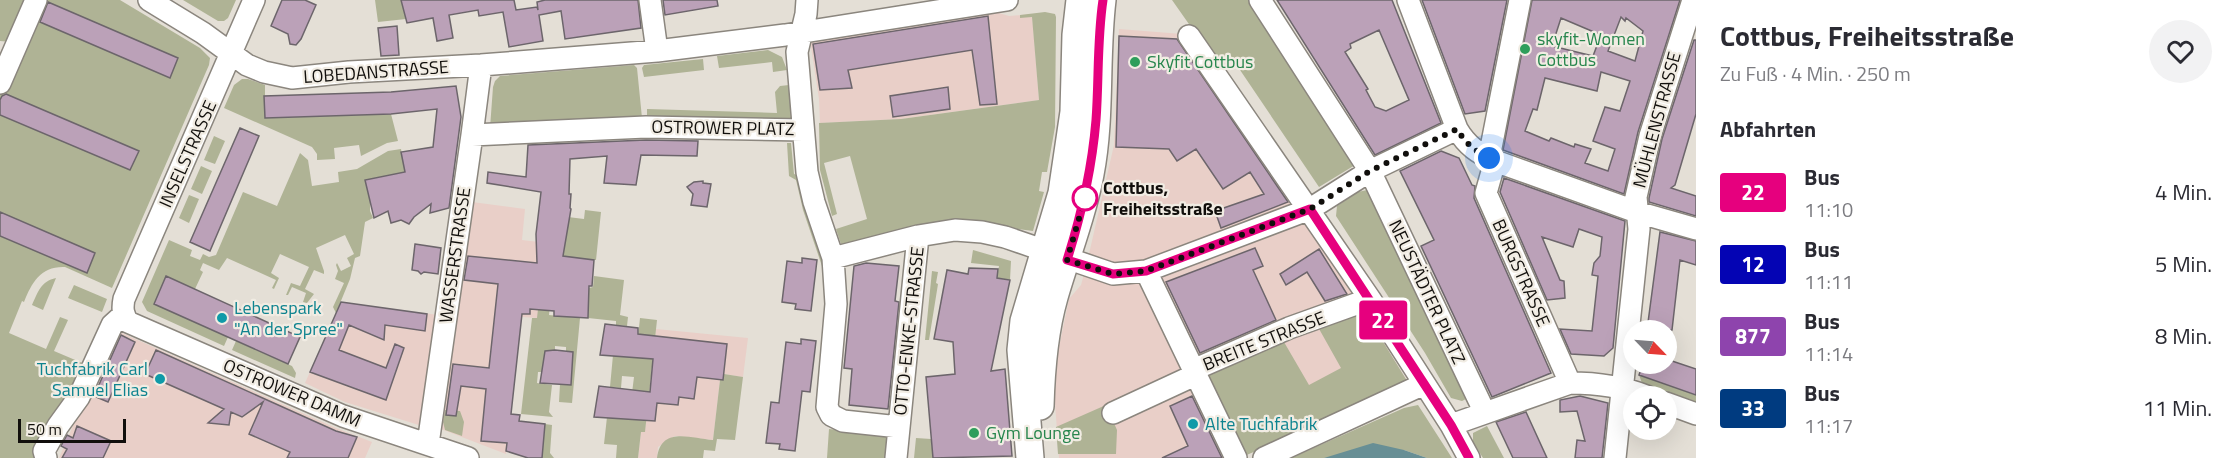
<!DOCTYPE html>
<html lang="de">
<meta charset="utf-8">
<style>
:root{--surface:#fff;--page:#f2f2f3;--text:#2b2b33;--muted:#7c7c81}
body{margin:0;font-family:"Titillium Web",sans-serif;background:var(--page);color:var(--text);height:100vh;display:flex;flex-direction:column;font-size:22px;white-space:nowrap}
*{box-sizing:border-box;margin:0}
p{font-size:20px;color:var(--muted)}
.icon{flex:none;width:33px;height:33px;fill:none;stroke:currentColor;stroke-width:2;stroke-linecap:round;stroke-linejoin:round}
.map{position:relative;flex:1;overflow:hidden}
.details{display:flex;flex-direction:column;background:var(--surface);width:540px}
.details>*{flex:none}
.badge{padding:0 12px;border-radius:4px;font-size:21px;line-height:39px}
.needle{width:39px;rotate:115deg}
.tools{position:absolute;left:1623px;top:320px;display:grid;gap:12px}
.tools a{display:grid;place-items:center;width:54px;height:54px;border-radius:50%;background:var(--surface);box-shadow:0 6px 24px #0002;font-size:30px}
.scale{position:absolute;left:18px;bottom:15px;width:108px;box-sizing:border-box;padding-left:6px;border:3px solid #110f0c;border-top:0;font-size:16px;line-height:21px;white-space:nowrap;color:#110f0c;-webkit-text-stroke:4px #f1ece3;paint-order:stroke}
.you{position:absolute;width:30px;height:30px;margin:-15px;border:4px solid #fff;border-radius:50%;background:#1a73e8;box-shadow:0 0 0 9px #1a73e833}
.map>.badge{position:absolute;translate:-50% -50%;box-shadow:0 0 0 3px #fff}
h2{padding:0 24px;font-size:22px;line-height:54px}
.round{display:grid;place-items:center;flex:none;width:63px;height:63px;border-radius:32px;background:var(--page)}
.overview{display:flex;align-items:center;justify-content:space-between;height:102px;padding:0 24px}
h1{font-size:28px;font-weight:700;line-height:45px}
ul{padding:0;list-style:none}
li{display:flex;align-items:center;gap:18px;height:72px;padding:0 24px}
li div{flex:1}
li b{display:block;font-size:22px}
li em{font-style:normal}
li .badge{min-width:66px;font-weight:700;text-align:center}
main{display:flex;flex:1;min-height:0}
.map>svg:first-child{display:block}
.commercial{fill:#e9cfc8}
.green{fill:#afb395}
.water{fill:#688f95}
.building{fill:#bba1b8;stroke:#6c656b;stroke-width:1.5;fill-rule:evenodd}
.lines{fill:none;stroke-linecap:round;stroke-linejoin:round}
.minor-casing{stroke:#8b867e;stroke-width:24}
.major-casing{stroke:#8b867e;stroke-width:30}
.minor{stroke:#fff;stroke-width:21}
.major{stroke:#fff;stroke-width:27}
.line-casing{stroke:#fff;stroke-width:14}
.line{stroke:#e6007e;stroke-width:9}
.walk{stroke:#110f0c;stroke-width:6;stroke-dasharray:0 10.8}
.leisure-dot{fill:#2e9e5b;stroke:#f1ece3;stroke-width:2}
.stop-dot{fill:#fff;stroke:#e6007e;stroke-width:3}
.culture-dot{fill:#0f9aa8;stroke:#f1ece3;stroke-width:2}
.labels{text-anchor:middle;stroke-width:4.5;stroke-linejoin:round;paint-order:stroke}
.leisure-label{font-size:18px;fill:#27864d;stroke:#f1ece3;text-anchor:start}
.street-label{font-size:18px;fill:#110f0c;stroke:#f1ece3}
.stop-label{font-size:18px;font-weight:bold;fill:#110f0c;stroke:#f1ece3;text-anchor:start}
.culture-label{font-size:18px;fill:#0d838f;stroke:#f1ece3;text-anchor:start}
</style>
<main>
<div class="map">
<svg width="1696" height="458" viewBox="0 0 1696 458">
<rect width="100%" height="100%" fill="#e4dfd6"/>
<path class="commercial" d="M989 10 1009 16 1032 14 1039 100 901 119 820 123 819 99 810 40Z
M1119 29 1182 34 1364 311 1409 384 1239 458H1059L1053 376 1069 299 1081 285 1086 267 1114 145Z
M472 202 525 209 522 240 564 245 537 318 522 317 506 454 441 429Z
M341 302 438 315 422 426 345 402 305 383Z
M656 329 748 338 743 377 724 374 723 380H720L713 440 675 436 658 447 657 458H638L641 431H645Z
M115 330 336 428 372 442 365 458H59Z"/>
<path class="green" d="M0 0H32L11 42 0 41Z
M40 0H120L200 48 210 58 209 65 112 288 65 267C41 266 32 282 24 302L22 301 9 333 46 349 60 317 68 320 54 351 87 365 103 327V322L106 327 75 395 53 423 35 458H0V93Z
M183 0H236L228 18 224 21H218Z
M375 0H407L402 1 406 19 378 22Z
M1172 0H1258L1360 162 1319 187 1238 67H1223L1191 27Z
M1045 12 1055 14 1056 17 1055 127 1047 172H1042L1039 191 1044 192 1033 231 986 225 842 247 836 229 867 219 850 156 824 163 837 214 832 216 820 170 819 123 901 119 1039 100 1032 17 1020 18V15Z
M768 50 782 57 787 70 773 72 772 62 719 68 717 56Z
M703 59 704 70 644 77 642 68 644 65Z
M634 65 637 68 642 118 490 128 493 87 495 81 500 76Z
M242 79H248L265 85V118L391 114 398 141 387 143 361 156 359 145 334 148 335 159 317 160V154L312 147 224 108 234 85Z
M789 85 791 119 647 118V109L777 113 775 92 780 86Z
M214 136 225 141 215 164 204 160Z
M787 143H791L794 174 800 176 828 274 824 320 826 295 824 272 803 210 796 180 789 176Z
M401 149 405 172 370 199V211L373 218 365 222 360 256 355 258 350 279 336 313 333 307 344 283 335 279 338 271 336 265 337 263 341 271 351 266 347 258 354 254 345 235 316 248 324 271V274L314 270 305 289 314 294 307 303 303 302 306 293 292 287 288 295H286L291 283 300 286 309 267 280 254 271 273 279 278 274 289 272 288 276 280 227 258 219 270 203 263 200 270 203 272 195 289 228 337 224 346 147 311 142 302 169 240 192 250 190 256 200 260 203 254 209 257 216 255 243 192 277 206 300 153 308 160 312 186 339 182 338 172 357 169 388 151Z
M201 166 212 171 202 194 191 189Z
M1367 190H1369L1468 398 1462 401 1451 398 1425 353 1336 216 1337 206 1358 192Z
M189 195 199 199 189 223 179 218Z
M585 210 601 212 596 260 584 259 582 279 550 305 549 315 580 318 572 403 559 402 560 384 571 385 573 352H566V347L555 346V352L543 372H538L537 383 552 385 549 412 553 417 521 414 532 318H537L543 264 568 217 584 219Z
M973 250 1011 261 1010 280 997 278 999 266 971 263Z
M932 271 938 272 936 283 938 284 929 340H925Z
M594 276 624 280 620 315 628 317 627 326 616 325V321L588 318 589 288 593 287Z
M56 278 43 310 32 305C38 292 41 281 56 278Z
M74 285 107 299 102 312 68 298Z
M1364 311 1409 384 1242 457 1204 376 1284 342 1309 385 1341 368 1318 327Z
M640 318 657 320 645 432H641L638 458H616L617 445 604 444 607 417 630 409 634 377 622 376 621 388 610 387 613 355 637 347Z
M236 341 292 366 296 373 295 378 232 350Z
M724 374 743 377 735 440 717 439 715 451 704 450 703 458H657C661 426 690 438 713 440L720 380H723Z
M1639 375 1696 395V402L1642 383Z
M1106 405 1117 430 1116 454H1058L1056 427Z
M1418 405 1452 458H1427L1404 450 1324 458H1291L1404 408Z
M445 410 460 411 464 422 462 436 445 430 443 422Z
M545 424 552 425 550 453 554 458H542Z
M1487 426 1504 458H1483L1473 442V433Z
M829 429 888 435 886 458H827Z
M916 438 931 439 933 458H914Z"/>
<path class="water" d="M1373 443 1404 450 1427 458H1324Z"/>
<path class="building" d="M282 0H305L316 5 301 39 296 45 290 44 288 34 271 26Z
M401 0H514L516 10 537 7 538 10 537 2 545 0H638L641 28 565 39 561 11 539 15 543 41 509 47 503 12 479 16 478 10 449 15 453 38 437 41 433 18 407 23Z
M663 0H717L718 6 665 15Z
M1277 0H1392L1441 123 1375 155ZM1379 30 1409 100 1386 111 1375 107 1366 90 1368 89 1345 52 1351 48 1350 44Z
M1422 0H1507L1485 111 1465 114Z
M1532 0H1680L1638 132 1624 194 1503 150ZM1621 17 1625 21 1626 18 1643 31 1635 61 1608 51ZM1561 18 1601 35 1593 56 1552 46ZM1601 72 1630 81 1620 111 1605 107 1593 141 1615 149 1608 171 1585 163 1591 149 1575 144 1574 147 1551 138 1549 141 1525 131 1533 109 1537 110 1545 78 1597 91Z
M48 2 178 58 170 78 40 22Z
M988 16 997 104 980 105 972 50 848 70 852 88 820 90 813 44Z
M397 26 399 55 381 56 378 28Z
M1119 36 1177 39 1288 202 1221 228 1215 211 1264 194 1250 172 1223 189 1196 149 1177 161 1169 149 1116 147Z
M1694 40H1696V114L1675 185 1671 188 1696 196V216L1649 202V198L1662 139Z
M456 86 461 117 449 208 430 213 431 204 414 217 409 224 401 220 391 223 388 211 374 218 365 180 405 172 401 152 433 147 437 109 391 114 265 118 264 96 391 92Z
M948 87 950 109 893 117 890 96Z
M6 94 139 151 130 170 0 115V100L2 96Z
M240 128 259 136 210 251 190 242Z
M646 140 698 141 697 156 641 155 636 185 604 183 607 156 570 159 569 194H571L570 208 571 209 563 256 594 260 592 286H589L588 318 554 316V311L530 309V314H522L511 414 520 415 519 421 545 424 542 458H528L506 451 507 443 481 441 486 389 461 386 456 416 446 415 453 364 489 368 498 284 464 280 468 256 537 263 536 234 541 192 487 183 488 172 526 177 528 145Z
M1441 151 1459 158 1472 185 1475 186 1474 198 1551 373 1492 397 1421 246 1434 240 1400 171Z
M1504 178 1625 221 1613 348 1604 356 1571 354 1560 329 1592 331 1598 276 1592 275 1594 263 1600 256 1602 237 1579 229 1573 247 1542 237 1560 280 1564 281 1565 298 1547 300 1500 192Z
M703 181V183L711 184 707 207 691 205 693 194 687 187 694 182Z
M0 212 95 253 87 273 0 236Z
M1660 232 1696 241V265L1680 260 1672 330H1647Z
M415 244 441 248 438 274 424 272 421 274 418 271 412 270Z
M1255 248 1263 266 1253 270 1276 320 1200 353 1166 282Z
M1319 249 1347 294 1325 301 1307 272 1286 285 1280 274Z
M802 258 817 260 811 311 795 309 796 304 782 302 787 261 802 263Z
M866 263 899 266 895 301 899 302 888 409 849 405 852 369 844 368 854 266Z
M969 268 998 269 997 278 1010 280 991 371 1005 369 1012 456 933 458 926 377 955 374 953 342 934 339 947 270 968 274Z
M166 276 300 337 288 364 154 304Z
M341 302 427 314 425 331 385 325 384 340 349 325 339 350 386 368 395 344 404 348 386 400 310 372Z
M605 324 638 328V334L727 344 723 380 697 377 694 399 679 397 678 405 657 403 655 421 594 417 599 386 650 392 653 359 600 355Z
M121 335 135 342 108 402 94 396Z
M801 339 816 341 810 392 802 391 795 451 779 449 780 444 766 443 771 402 779 403 786 342 801 344Z
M156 350 336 431 357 437 348 458H287L290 452 249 434 263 402 242 417 231 412 229 425 208 423 224 409 145 374Z
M555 350 573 352 571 385 540 383 545 351Z
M1666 359 1696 369V395L1639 375 1643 363H1666Z
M1192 396 1222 458H1162L1188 446 1170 406Z
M1580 396 1608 403 1602 458H1575L1577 440 1585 441 1577 411 1560 412V400Z
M1526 412 1547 458H1513L1496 422Z
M77 426 111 441 103 458H62L67 449 61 446 67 435 73 438Z"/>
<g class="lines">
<g class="minor-casing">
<path id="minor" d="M149 0 203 33 247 65 264 72 292 78 349 72 481 65 657 51 785 35 1007 0
M254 0 124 299C122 309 123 314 128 322L343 416 468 458
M650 0 657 51
M807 0 806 14 797 52 807 172 814 202 833 258 836 304 827 407 831 415 843 421 899 427
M1260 0 1370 171 1485 413
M1408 0 1457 129C1467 146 1478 153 1495 161L1637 212 1696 229
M1189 36 1370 299 1451 425 1469 458
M0 83 36 0
M472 135 646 127 803 130
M1489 158 1520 0
M1495 161 1486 193 1570 383
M833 258 918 236 955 230 982 232 1005 237 1113 274 1146 271 1310 209 1370 171 1457 129
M1146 271 1236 458
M1193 370 1289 328 1370 299
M1666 403 1696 414
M1113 413 1195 375
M1451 425 1570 383C1597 383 1621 386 1646 396
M428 444 472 135 481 65
M46 458 44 451 58 426 79 397 112 325 123 315
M896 458 918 236
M1264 458 1424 384
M1615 458 1639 229 1636 197 1650 136 1693 0"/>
</g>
<g class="major-casing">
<path id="major" d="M1040 406C1041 369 1044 332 1054 297 1066 255 1082 217 1090 174 1101 117 1095 58 1102 0
M1030 458 1021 350 1024 321 1062 193 1074 112 1076 35 1080 0"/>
</g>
<use href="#minor" class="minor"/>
<use href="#major" class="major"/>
</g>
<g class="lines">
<g class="line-casing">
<path id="line" d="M1103 0C1097 40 1099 80 1096 120 1092 168 1082 213 1067 260L1113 274 1146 271 1310 209 1451 425 1469 458"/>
</g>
<use href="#line" class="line"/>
<path class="walk" d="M1085 198 1067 260 1113 274 1146 271 1310 209 1370 171 1457 129C1466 144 1474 150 1489 158"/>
</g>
<g class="leisure-dot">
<circle cx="1525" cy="49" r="6"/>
<circle cx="1135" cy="62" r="6"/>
<circle cx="974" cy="433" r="6"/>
</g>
<circle class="stop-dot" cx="1085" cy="198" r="12"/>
<g class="culture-dot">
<circle cx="222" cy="318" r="6"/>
<circle cx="160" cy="379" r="6"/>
<circle cx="1193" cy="424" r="6"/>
</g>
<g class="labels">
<g class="leisure-label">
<text x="1537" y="45">skyfit-Women<tspan x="1537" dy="21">Cottbus</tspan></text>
<text x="1147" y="68">Skyfit Cottbus</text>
<text x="986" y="439">Gym Lounge</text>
</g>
<g class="street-label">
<text transform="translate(376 72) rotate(-4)" y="6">LOBEDANSTRASSE</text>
<text transform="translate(1657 120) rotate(-75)" y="6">MÜHLENSTRASSE</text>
<text transform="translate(723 128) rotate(1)" y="6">OSTROWER PLATZ</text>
<text transform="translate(188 154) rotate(-66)" y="6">INSELSTRASSE</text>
<text transform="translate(455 255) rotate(-82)" y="6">WASSERSTRASSE</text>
<text transform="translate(1521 273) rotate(66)" y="6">BURGSTRASSE</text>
<text transform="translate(1427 292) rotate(65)" y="6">NEUSTÄDTER PLATZ</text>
<text transform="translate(909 331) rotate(-84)" y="6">OTTO-ENKE-STRASSE</text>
<text transform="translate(1264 341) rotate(-22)" y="6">BREITE STRASSE</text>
<text transform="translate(292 393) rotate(23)" y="6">OSTROWER DAMM</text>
</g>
<g class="stop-label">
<text x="1103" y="194">Cottbus,<tspan x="1103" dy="21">Freiheitsstraße</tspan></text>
</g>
<g class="culture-label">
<text x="234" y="314">Lebenspark<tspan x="234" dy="21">"An der Spree"</tspan></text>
<text x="148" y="375" text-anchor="end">Tuchfabrik Carl<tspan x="148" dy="21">Samuel Elias</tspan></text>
<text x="1205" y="430">Alte Tuchfabrik</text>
</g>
</g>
</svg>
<div class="tools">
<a><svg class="needle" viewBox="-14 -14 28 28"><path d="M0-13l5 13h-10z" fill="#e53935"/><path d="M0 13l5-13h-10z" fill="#7c7c81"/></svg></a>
<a><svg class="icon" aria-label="locate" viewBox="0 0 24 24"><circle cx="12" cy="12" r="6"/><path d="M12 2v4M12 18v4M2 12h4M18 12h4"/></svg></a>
</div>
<div class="scale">50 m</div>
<div class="you" style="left:1489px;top:158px"></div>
<b class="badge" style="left:1383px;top:320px;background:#e6007e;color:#fff">22</b>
</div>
<section class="details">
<div class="overview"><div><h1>Cottbus, Freiheitsstraße</h1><p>Zu Fuß · 4 Min. · 250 m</p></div><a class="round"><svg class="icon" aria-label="heart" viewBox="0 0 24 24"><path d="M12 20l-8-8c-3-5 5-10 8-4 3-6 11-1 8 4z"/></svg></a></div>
<h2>Abfahrten</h2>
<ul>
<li><span class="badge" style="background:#e6007e;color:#fff">22</span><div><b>Bus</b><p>11:10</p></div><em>4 Min.</em></li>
<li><span class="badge" style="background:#0404b4;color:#fff">12</span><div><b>Bus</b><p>11:11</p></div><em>5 Min.</em></li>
<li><span class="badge" style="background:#8e44ad;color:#fff">877</span><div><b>Bus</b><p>11:14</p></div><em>8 Min.</em></li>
<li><span class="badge" style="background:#003b80;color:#fff">33</span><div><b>Bus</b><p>11:17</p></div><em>11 Min.</em></li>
</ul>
</section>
</main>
